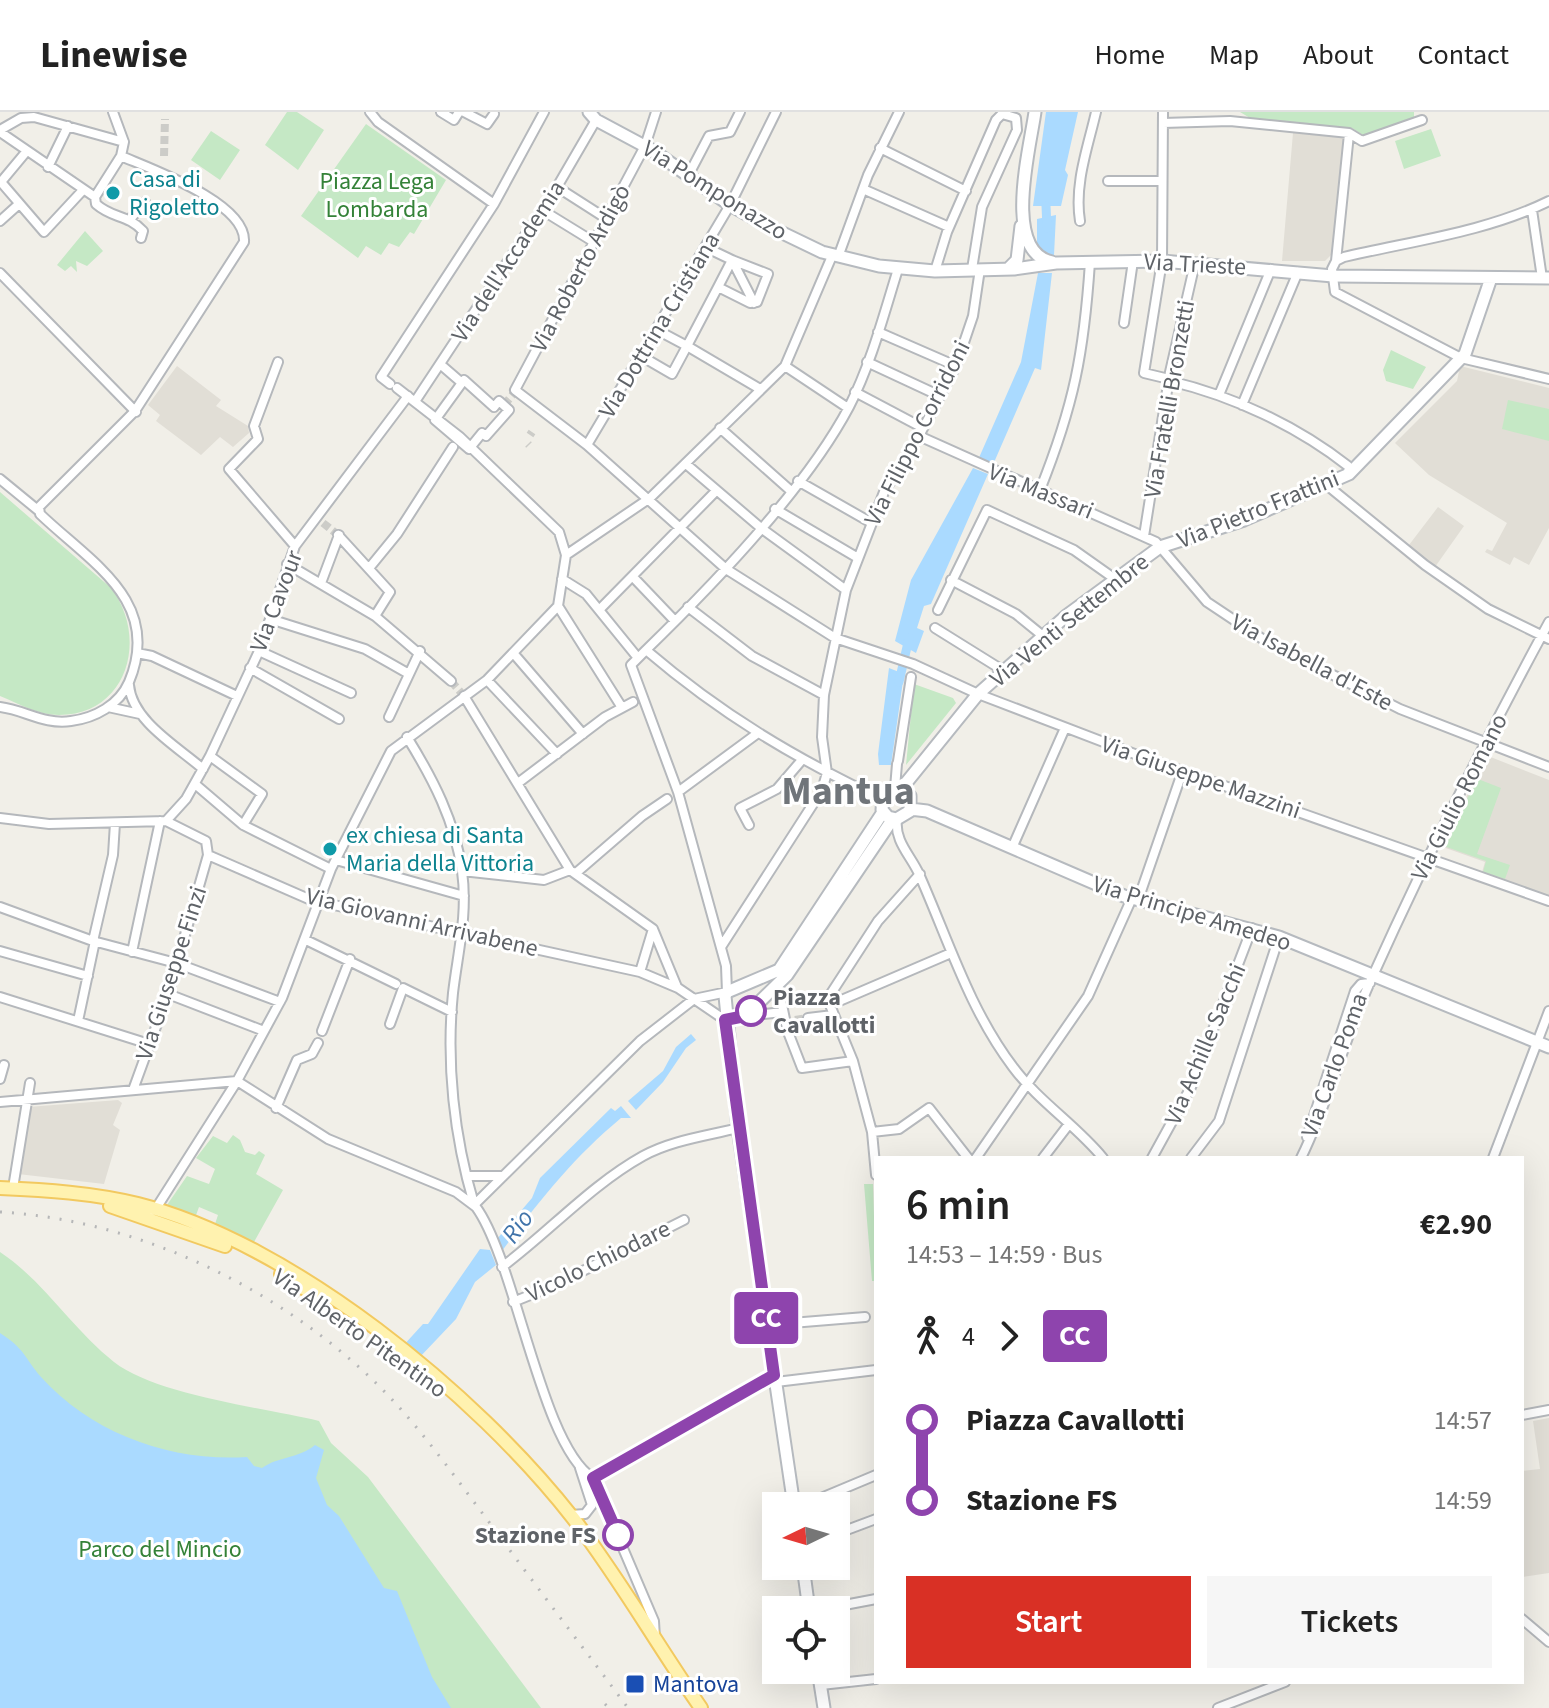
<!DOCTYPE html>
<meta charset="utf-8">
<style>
:root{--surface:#fff;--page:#f6f6f6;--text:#222;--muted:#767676;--line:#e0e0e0;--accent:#d93025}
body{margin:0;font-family:"Source Sans 3",sans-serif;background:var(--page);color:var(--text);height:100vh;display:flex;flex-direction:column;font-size:30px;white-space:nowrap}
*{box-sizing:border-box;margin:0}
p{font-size:26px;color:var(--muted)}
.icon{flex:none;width:44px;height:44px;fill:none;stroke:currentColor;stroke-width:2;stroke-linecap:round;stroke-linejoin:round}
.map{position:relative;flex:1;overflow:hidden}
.panel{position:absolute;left:874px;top:1044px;width:650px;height:528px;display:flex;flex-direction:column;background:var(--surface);border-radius:0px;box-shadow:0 8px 32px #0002}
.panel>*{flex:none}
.badge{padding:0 16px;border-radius:6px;font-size:28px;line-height:52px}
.needle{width:52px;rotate:265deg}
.tools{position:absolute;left:762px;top:1380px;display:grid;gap:16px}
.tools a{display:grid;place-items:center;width:88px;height:88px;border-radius:0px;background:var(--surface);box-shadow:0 8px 32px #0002;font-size:40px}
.map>.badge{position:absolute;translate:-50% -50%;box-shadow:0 0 0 4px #fff}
.legs{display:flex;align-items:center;gap:12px;height:88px;padding:0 32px;font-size:26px}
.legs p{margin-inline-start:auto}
.overview{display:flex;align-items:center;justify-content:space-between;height:136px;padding:0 32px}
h1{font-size:44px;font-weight:600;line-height:60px}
.cta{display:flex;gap:16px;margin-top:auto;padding:16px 32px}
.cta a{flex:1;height:92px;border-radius:0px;background:var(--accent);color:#fff;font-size:32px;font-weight:600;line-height:92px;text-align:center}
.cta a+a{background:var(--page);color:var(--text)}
ul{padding:0 32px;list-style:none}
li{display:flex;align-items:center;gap:28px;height:80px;font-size:30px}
li i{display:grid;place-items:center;width:12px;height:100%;margin:0 10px;background:currentColor}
li i::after{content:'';width:20px;height:20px;margin:-10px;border:6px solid;border-radius:50%;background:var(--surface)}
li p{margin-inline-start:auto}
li:first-child i{background:linear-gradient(#0000 50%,currentColor 0)}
li:last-child i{background:linear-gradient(currentColor 50%,#0000 0)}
header{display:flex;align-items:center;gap:48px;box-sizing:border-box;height:112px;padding:0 40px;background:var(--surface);border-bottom:2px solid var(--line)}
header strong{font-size:38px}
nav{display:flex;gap:44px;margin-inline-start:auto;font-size:28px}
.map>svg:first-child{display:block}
.education{fill:#e1ded6}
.green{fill:#c5e8c5}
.water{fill:#aadaff}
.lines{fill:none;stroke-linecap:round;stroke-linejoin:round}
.canal{stroke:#aadaff;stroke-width:9}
.street-tunnel{stroke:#ccccc8;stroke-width:8;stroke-dasharray:8 4;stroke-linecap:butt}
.street-casing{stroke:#b5b8bc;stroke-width:12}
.secondary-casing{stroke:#b6babf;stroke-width:15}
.primary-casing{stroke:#f2c960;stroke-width:16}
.street{stroke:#fff;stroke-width:8}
.secondary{stroke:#fff;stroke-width:11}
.primary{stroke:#fff2af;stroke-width:12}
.rail{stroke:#b6b7b8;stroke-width:3;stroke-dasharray:2 10;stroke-linecap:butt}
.line-1-casing{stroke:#fff;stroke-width:18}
.line-1{stroke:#8e44ad;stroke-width:12}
.culture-dot{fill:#0f9aa8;stroke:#fff;stroke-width:3}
.stop-1-dot{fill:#fff;stroke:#8e44ad;stroke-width:4}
.transit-dot{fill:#1a4fb4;stroke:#fff;stroke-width:3}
.labels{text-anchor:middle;stroke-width:6;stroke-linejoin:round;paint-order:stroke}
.culture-label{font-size:24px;fill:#0d838f;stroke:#fff;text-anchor:start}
.park-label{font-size:24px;fill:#348238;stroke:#fff}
.street-label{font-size:24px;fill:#5f6368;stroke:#fff}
.stop-label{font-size:24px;font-weight:bold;fill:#5f6368;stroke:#fff;text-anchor:start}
.transit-label{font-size:24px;fill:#164399;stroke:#fff;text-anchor:start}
.water-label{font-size:26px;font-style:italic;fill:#4174aa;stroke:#fff}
.town-label{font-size:40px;font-weight:bold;fill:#70757a;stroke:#fff}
</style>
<header>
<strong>Linewise</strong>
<nav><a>Home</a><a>Map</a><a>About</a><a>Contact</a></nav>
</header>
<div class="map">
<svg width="1549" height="1596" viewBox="0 0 1549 1596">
<rect width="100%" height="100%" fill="#f1efe8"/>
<path class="education" d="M1293 21 1346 24 1332 142 1325 149H1282Z
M177 254 221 288 216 294 248 314 249 321 233 335 220 325 201 343 156 309 160 303 148 293Z
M1460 254 1549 276V416L1529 453 1514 445 1510 453 1485 440 1487 437 1492 439 1507 411 1429 363 1395 331 1457 269Z
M1438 395 1464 414 1435 455 1409 433Z
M1488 644 1549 668V784L1482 760 1485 750 1440 734Z
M118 988 122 991 113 1013 120 1018 104 1072 18 1062 28 995Z
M1549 1306V1461L1522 1465V1359L1540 1357 1533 1309Z"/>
<path class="green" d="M287 0H297L324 18 298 58 265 33Z
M1240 0H1414V6L1363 23 1352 16 1250 6Z
M366 12 446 68 414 122 410 120 399 135 389 131 381 143 366 134 358 146 301 104Z
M1431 17 1441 44 1404 57 1395 29Z
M211 19 240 38 220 68 191 48Z
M85 119 103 139 87 154 76 149 77 160 71 154 65 159 57 153Z
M1391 238 1426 255 1413 277 1386 269 1383 258Z
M1508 288 1549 297V329L1502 317Z
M0 380 110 475C149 523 129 603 59 603 38 603 19 592 0 584Z
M914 572 953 586 956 591 906 653Z
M1478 667 1501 676 1477 742 1510 753 1505 767 1483 760 1486 749 1441 733Z
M233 1023 240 1028 245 1040 255 1043 259 1039 265 1043 256 1062 283 1078 254 1130 215 1112 218 1103 199 1095 195 1106 167 1093 187 1064 209 1072 215 1057 196 1046 213 1024 227 1031Z
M864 1072H873L876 1169H872Z
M0 1140C45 1170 72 1217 114 1250 156 1283 265 1296 319 1309L331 1331 368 1365 541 1596H0Z"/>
<path class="water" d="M1046 0H1078L1065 58 1068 63 1061 94H1033Z
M1056 103 1054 143H1046L1037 137V107Z
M1038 161H1052L1041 258 1035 256 992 355 978 348 1021 250Z
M973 356 988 362 931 492 924 494 917 516 924 519 916 541 895 529 911 468Z
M889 556 904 562 891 653H879L878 642Z
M691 922 696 928 686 936 663 970 636 998 628 989 663 959 676 935Z
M621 994 631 1006H621C573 1046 539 1089 502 1139L497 1127 532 1086 540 1066 611 996 615 999Z
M480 1137 490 1138 496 1153 475 1170 456 1207 418 1247 402 1235 423 1212H428Z
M0 1221C25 1237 24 1245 41 1265 92 1322 172 1350 247 1345L254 1354 262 1356C279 1344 298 1347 315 1333L324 1338 316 1366 327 1393 339 1404 384 1476 397 1479 432 1565 451 1596H0Z"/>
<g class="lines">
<path class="canal" d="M1046 94 1047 116
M899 570 909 526"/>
<path class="street-tunnel" d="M164 44 165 7
M504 293 515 280
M530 323 532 320
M528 332 529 333
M323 411 338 423
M451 569 464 584
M795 908 808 906"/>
<g class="street-casing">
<path id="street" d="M370 0 378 10 494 92
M441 0 454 8 459 0
M464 0 487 12 494 2
M656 0 645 34 515 278 587 333 726 457 835 526 913 552 978 582 1140 644 1549 789
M1163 0 1162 149 1144 261 1169 267
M1163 11 1230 9 1349 21 1362 29 1422 8
M0 18 21 6 34 5 124 30
M0 20 95 85 121 44
M880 36 966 79
M26 40 1 70 44 120 83 78
M48 55 68 14
M688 64 709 24 730 20 740 0
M1108 69H1162
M557 75 607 107
M863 77 949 115
M95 85 96 92C113 107 127 102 143 119L141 126
M1549 89C1486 120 1412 129 1344 145L1336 149 1332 157 1335 180 1461 246 1549 267
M542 98 594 130
M1532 98 1542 166
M131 106 145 90
M0 109 19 92
M1080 109C1074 72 1088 35 1096 0
M705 135 732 148 754 191
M838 145 868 63 899 0
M732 148 768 162 757 190 750 191 718 175Z
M1336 149 1349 22
M935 159 947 120 996 8 1002 2 1016 6 1017 18 982 95 972 157
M0 161 136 300
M718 175 687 234 760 277
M1124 211 1133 149
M878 220 956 254
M641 244 672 262 687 234 657 218
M278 250 254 314 258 327 229 357 295 434
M867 250 940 284
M440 252 462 271
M785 254 848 296
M464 268 494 295 499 289 509 298 486 324 482 321 469 337 435 308Z
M1170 269C1233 284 1297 314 1348 354L1349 362
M390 272 381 265 494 92 544 0
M855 280 923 316
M1219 283 1271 157
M416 288 557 75 596 8
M1242 293 1298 160
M720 316 791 379
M919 324 1156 430 1207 490 1264 528 1400 597 1549 655
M587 333 730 93 776 0
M686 352 761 416 846 478
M0 367 39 399
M798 369 870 410
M1328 374 1425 453 1488 497 1549 527
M1040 378C1074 293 1084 241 1090 150
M775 397 858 446
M338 423 390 480 375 504
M1144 424 1170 260 1195 151
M566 443 650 386 785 254 832 144
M287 452 375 504 451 569
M370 455 397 422 453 335
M634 466 675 509
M562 467 586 482 638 546
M951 468 1016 502 1043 524
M321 471 339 423
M558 494 621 594
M688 495 752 544 824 583
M600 497 716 379
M938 498 987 398 1074 438 1115 467
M270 507 365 537 409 562
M935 516 1004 559
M646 538C714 472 805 378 849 295 871 252 884 202 898 157
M259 539 351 581
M137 541 152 544 237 584
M514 542 583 622
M250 556 339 607
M487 568 557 642
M129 573C132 609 178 635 203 657
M464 584 570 758 653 817 677 875
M0 595C25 598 44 613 71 609 95 606 119 593 129 570 163 489 90 450 40 402L39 395 135 299 244 130C247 91 151 57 121 44L124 30 113 0
M108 595 140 602
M389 605 420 539
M407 625C433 667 455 709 462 759 468 802 458 839 453 881 446 951 454 1025 474 1092
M898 649 911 565
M518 671 605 605 633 590
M195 672 243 713 262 682 210 644
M895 676 897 652
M678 680 758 621
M0 706 49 712 166 709 206 729 208 743 311 788 640 860 678 876 725 908
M897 707C894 729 911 744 919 762 948 827 969 897 1013 955 1039 990 1076 1013 1103 1046
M166 709 186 687 210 644 259 539 295 434 408 284
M243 713 331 757
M749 713 740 696 777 677 801 649
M1012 736 1065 616
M336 748 464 784
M462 759 544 768 570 758
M576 761 642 704 667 687
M920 762 878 809 830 883V893L951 841
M1138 788 1183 658
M0 795 93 829 176 851 280 890
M306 828 396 872
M93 829 113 743 115 711
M721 835 822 678 827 661 822 625 824 583 846 478 884 380 919 324 956 254 973 204 980 157
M0 839 88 864
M132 840 160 709
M640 860 653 817
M778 873 786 912
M168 882 264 919
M0 885 149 932
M830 893 853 949 872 1020 876 1063
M745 904 783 900
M808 906 833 903
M78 909 95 829
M390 912 403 876 452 900
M322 919 350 847
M788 920 802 956 853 949
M0 967 4 953
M237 969 328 1027 456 1080 476 1095C516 1150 541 1334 593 1366
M133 978 168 882 208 743
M0 990 237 969
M276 996 297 948 312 942 318 931
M872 1020 899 1017 929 996 968 1046
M1307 1025 1355 879 1361 872 1370 871
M976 1046 1088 884 1132 786
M1043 1046 1069 1012
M1152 1046 1191 975 1252 816
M1191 1046 1219 1009 1279 825
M1301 1046C1329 989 1344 928 1370 870 1425 748 1485 628 1549 510
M1493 1046 1549 899
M467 1064H502
M13 1076 30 971
M474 1093 640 929 694 887 727 880 726 854 678 680 631 553 646 538C721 602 793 645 881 687
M150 1099 155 1098 237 969 282 886 331 757 391 639 487 568 558 494 566 443 559 420 460 325 397 276
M502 1155C549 1120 591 1073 643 1044 672 1028 707 1024 738 1016
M513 1190 555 1173 684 1108
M767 1213 865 1205
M776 1270 876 1258
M1522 1303 1549 1298
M593 1366 774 1263
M593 1366 654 1509 655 1526
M802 1394 876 1363
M571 1403 585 1402 592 1393 580 1356
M836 1422 876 1407
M818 1498 876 1487
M1522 1507 1549 1530
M821 1573 876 1567
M1218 1596 1285 1570"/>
</g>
<g class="secondary-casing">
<path id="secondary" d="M589 0 596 8 652 38 730 93 766 113 822 140 879 154 935 159 1014 157 1056 151 1162 149 1333 164 1549 166
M1035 0C1030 36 1002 140 1052 150
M1008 157 1017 148 1021 114
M910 697 927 699 1124 784 1279 825 1549 935
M897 707 888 705 882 698 883 683 906 671 978 582 1066 504 1160 435 1244 408 1349 362 1465 242 1491 166
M725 908 745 904 787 863 890 711 910 699V684L900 677
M794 1394 738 1016 725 884 727 880 779 858 883 700
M803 1454 809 1498
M818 1558 824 1596"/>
</g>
<g class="primary-casing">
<path id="primary" d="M0 1076C46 1078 93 1081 138 1092 292 1131 476 1282 573 1406 620 1467 657 1533 701 1596
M110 1094 225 1134
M281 1162 316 1184"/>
</g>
<use href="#street" class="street"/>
<use href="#secondary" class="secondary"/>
<use href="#primary" class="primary"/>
<path class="rail" d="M0 1100C139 1108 281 1177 379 1274 419 1314 452 1361 486 1406 533 1470 581 1533 628 1596
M605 1592 609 1596"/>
</g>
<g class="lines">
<g class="line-1-casing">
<path id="line-1" d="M618 1423 593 1366 774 1263 725 908 745 904 751 899"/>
</g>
<use href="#line-1" class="line-1"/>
</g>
<g class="culture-dot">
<circle cx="113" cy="81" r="8"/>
<circle cx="330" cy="737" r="8"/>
</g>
<g class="stop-1-dot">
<circle cx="751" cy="899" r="14"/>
<circle cx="618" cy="1423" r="14"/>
</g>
<rect class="transit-dot" x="625" y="1562" width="20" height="20" rx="4"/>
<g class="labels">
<g class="culture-label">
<text x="129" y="75">Casa di<tspan x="129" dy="28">Rigoletto</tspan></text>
<text x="346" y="731">ex chiesa di Santa<tspan x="346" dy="28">Maria della Vittoria</tspan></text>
</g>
<g class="park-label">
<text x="377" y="77">Piazza Lega<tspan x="377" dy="28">Lombarda</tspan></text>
<text x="160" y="1445">Parco del Mincio</text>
</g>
<g class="street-label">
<text transform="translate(715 78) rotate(32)" y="8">Via Pomponazzo</text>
<text transform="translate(508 149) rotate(-57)" y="8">Via dell'Accademia</text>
<text transform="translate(1195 152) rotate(3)" y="8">Via Trieste</text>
<text transform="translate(580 156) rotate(-62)" y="8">Via Roberto Ardigò</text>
<text transform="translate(659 213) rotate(-59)" y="8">Via Dottrina Cristiana</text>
<text transform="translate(1169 287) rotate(-80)" y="8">Via Fratelli Bronzetti</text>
<text transform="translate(917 321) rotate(-63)" y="8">Via Filippo Corridoni</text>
<text transform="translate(1041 379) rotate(22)" y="8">Via Massari</text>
<text transform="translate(1258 397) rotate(-22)" y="8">Via Pietro Frattini</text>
<text transform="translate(276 489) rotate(-69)" y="8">Via Cavour</text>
<text transform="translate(1069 508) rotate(-39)" y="8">Via Venti Settembre</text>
<text transform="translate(1312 550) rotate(28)" y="8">Via Isabella d'Este</text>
<text transform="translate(1201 665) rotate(19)" y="8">Via Giuseppe Mazzini</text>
<text transform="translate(1459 685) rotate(-63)" y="8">Via Giulio Romano</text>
<text transform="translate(1192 801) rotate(17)" y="8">Via Principe Amedeo</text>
<text transform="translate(422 810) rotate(13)" y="8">Via Giovanni Arrivabene</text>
<text transform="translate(171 861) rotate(-72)" y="8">Via Giuseppe Finzi</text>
<text transform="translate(1205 932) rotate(-67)" y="8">Via Achille Sacchi</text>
<text transform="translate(1334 953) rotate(-70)" y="8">Via Carlo Poma</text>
<text transform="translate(598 1149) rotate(-26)" y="8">Vicolo Chiodare</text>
<text transform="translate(360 1221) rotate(35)" y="8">Via Alberto Pitentino</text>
</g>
<g class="stop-label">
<text x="773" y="893">Piazza<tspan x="773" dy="28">Cavallotti</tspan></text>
<text x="596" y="1431" text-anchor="end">Stazione FS</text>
</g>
<g class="transit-label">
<text x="653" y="1580">Mantova</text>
</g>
<g class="water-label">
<text transform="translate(517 1114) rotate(-54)" y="9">Rio</text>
</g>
<g class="town-label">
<text x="848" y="692">Mantua</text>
</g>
</g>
</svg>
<div class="tools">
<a><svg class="needle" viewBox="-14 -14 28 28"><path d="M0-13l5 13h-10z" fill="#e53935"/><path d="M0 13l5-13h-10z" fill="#767676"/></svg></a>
<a><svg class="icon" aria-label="locate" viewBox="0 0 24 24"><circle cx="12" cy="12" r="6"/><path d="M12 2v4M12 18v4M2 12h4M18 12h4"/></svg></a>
</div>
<b class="badge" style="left:766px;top:1206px;background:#8e44ad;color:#fff">CC</b>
<section class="panel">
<div class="overview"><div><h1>6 min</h1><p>14:53 – 14:59 · Bus</p></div><b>€2.90</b></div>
<div class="legs"><svg class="icon" aria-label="walk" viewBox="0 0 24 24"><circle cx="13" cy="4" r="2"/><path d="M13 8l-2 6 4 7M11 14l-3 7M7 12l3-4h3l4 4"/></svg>4<svg class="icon" aria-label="forward" viewBox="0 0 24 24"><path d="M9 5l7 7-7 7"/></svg><b class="badge" style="background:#8e44ad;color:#fff">CC</b></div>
<ul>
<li><i style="color:#8e44ad"></i><b>Piazza Cavallotti</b><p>14:57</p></li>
<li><i style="color:#8e44ad"></i><b>Stazione FS</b><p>14:59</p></li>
</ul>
<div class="cta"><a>Start</a><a>Tickets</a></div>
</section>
</div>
